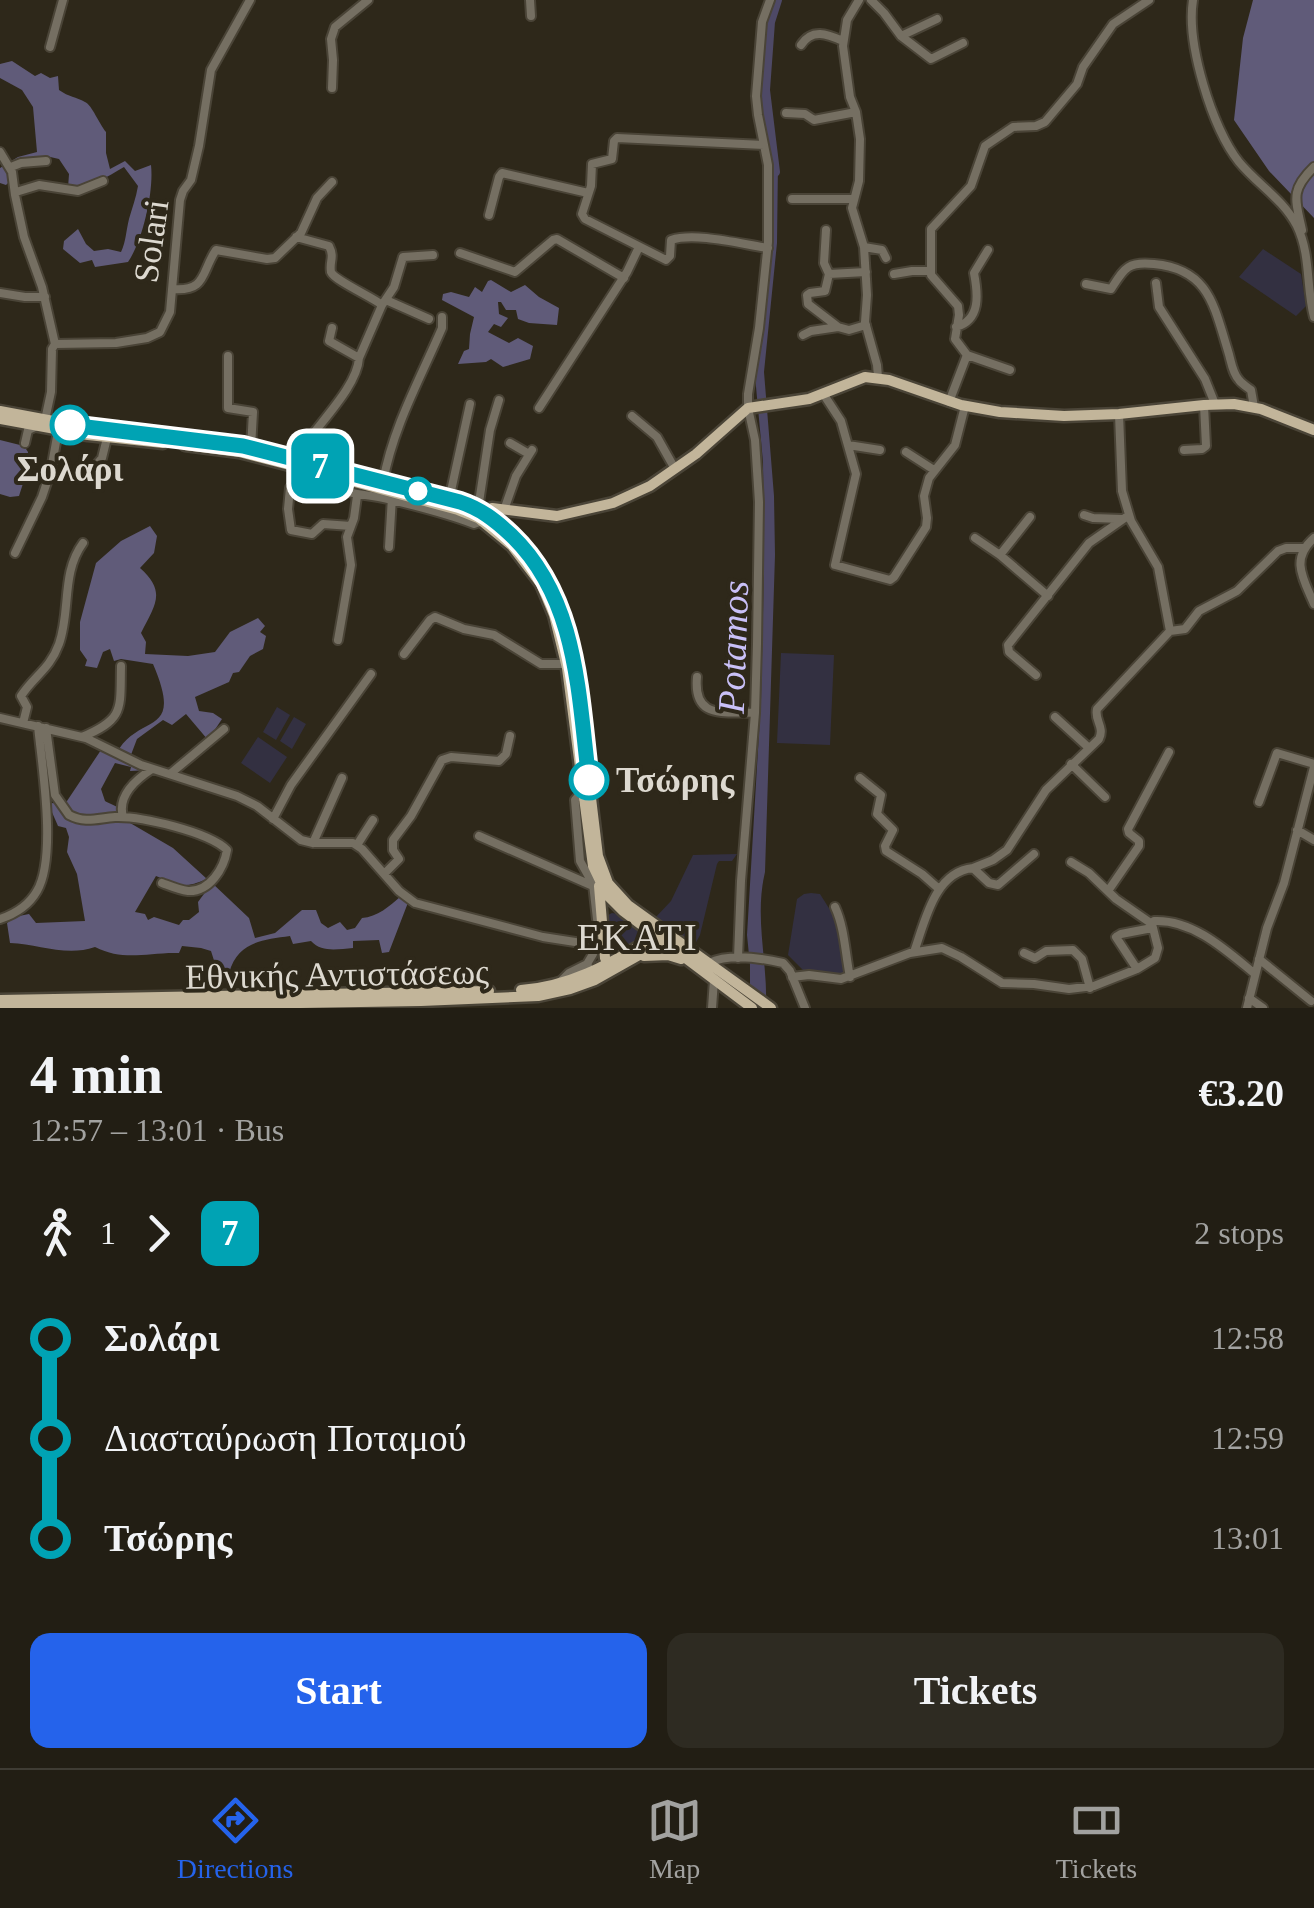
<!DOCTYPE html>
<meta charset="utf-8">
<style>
:root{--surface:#221e14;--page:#2e2b22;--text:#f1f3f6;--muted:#a2a2a0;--line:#3f3c34;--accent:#2563eb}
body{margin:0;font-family:Georgia,serif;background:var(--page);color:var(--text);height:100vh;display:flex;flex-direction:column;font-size:38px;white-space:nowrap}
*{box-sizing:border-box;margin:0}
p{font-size:32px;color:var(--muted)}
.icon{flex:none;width:55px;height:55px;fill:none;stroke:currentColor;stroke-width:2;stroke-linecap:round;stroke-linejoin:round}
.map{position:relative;height:1008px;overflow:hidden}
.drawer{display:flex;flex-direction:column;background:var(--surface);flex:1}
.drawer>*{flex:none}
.badge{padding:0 20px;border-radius:15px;font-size:35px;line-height:65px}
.map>.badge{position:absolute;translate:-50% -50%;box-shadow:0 0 0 5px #fff}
.legs{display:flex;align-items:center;gap:15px;height:110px;padding:0 30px;font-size:32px}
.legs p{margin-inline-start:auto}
.overview{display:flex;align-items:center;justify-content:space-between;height:170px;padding:0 30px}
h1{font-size:55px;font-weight:600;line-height:75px}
.primary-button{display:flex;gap:20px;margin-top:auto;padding:20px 30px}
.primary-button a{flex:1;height:115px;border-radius:20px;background:var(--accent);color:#fff;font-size:40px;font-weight:600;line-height:115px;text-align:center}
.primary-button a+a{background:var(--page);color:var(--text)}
ul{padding:0 30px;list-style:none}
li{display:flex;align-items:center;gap:35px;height:100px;font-size:38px}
li i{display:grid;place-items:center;width:15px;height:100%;margin:0 12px;background:currentColor}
li i::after{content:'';width:25px;height:25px;margin:-12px;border:8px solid;border-radius:50%;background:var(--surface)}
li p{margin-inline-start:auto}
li:first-child i{background:linear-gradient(#0000 50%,currentColor 0)}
li:last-child i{background:linear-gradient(currentColor 50%,#0000 0)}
.dock{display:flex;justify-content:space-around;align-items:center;height:140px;border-top:2px solid var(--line);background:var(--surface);font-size:28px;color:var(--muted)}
.dock a{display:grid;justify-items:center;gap:5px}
.dock .active{color:var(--accent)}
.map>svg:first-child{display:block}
.green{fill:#333041}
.forest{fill:#605b79}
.water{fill:#4e4966}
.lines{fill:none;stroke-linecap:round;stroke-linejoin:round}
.river{stroke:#4e4966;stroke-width:10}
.minor-casing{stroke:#4a4437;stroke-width:12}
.major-casing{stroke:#4a4437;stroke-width:15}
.minor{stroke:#756f62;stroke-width:8}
.major{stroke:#c2b59a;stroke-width:10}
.line-1-casing{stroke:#fff;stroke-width:22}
.line-1{stroke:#00a3b4;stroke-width:15}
.stop-1-dot{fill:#fff;stroke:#00a3b4;stroke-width:5}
.labels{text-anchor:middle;stroke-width:8;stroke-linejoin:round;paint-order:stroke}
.street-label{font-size:35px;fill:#ddd9d0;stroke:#2e281a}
.stop-label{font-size:35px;font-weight:bold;fill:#ddd9d0;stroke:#2e281a}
.water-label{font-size:38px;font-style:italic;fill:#c9c0f8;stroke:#2e281a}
.neighbourhood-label{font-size:38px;letter-spacing:2.5px;fill:#ddd9d0;stroke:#2e281a}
</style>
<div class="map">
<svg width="1314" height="1008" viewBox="0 0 1314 1008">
<rect width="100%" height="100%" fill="#2e281a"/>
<path class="green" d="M1263 249 1301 274 1306 306 1296 316 1239 277Z
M781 653 834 655 830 745 777 743Z
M277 707 290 715 276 740 263 732Z
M294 717 306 724 292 749 280 741Z
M258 737 287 757 270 783 241 763Z
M737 854 732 861H719L717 864 700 935 694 946 654 919 671 901 693 855Z
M811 893 820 894 837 921 848 976 801 973 803 970 788 955 797 899 804 894Z
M612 913 619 914 648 937 620 953C607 948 609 931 608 919V915Z"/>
<path class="forest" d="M1253 0H1314V218L1269 171 1234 120 1243 38Z
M12 61 35 76 41 73 50 78 58 76 59 90C69 97 76 97 85 102 92 105 99 124 106 132V153L110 169 125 161 135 171 151 165C154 191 143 240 128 262L95 267 92 260 80 263 63 249 64 241 78 229 86 244 94 251 108 249 121 252C126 241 126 231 129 219 132 208 136 198 138 186L124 167C107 177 87 190 68 188L69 174 59 159 46 156C32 163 25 156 7 167L10 181 6 185 0 183V168L18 157 37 152 33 107 22 90 0 78V64Z
M491 280 511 292 525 285 539 297 559 308 557 325 529 323 518 319 516 310H506L501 302H498L499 314 508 318 501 327 494 324 488 332 509 343 518 338 533 346 530 359 503 367 491 359 486 362 458 364 464 351 469 349 470 334 474 317 442 300 443 294 451 292 469 297 475 287 482 292 488 281Z
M0 440 24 446 28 452 27 471 19 496 10 497 0 494Z
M150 526 157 536 154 553 140 568C167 592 155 605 141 633L146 642 145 654 188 656 215 652 230 632 258 618 265 626 260 632 266 636 263 649 250 656 239 672 233 673 229 682 195 697 199 711 213 713 222 719 208 740 186 714 172 725 163 720 137 739 129 760 148 770 130 771 131 767 115 763 101 789 105 801C114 806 123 807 125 820L173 848 207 879C183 889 180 886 156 876L135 912 145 914 148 920 154 917 179 925 183 920H189L199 912 198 902 212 883 249 918 255 938 275 933 302 910H316L321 923 328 928 340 922 347 930 355 928 362 918C377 917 390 906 401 896L409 900 389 952 382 953 379 940 353 941V948C338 949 322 953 311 941L293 944 290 936C263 940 238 941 229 973H218L211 951 201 948 182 946 179 953C147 952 125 962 95 947 66 957 39 944 10 943L7 923 14 917 29 914 36 923 85 921 77 874 67 852 69 837 66 828 58 826 51 810V803L65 804 103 747 116 754C139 711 185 739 153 664L121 659 114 661 110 649 103 652 97 668 85 666 87 660 80 650V622L96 563 121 541Z"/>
<path class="water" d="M774 160 778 162 777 243 764 372 774 496 775 555 765 872C754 918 768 962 766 1008H750V965L747 935 761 699 764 570 763 462 755 376 771 165Z"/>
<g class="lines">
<path class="river" d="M775 172 765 90 770 22 777 0"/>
<g class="minor-casing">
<path id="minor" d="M530 0 531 16
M859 0 847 20 843 46 850 97 856 112 860 139 859 181 852 208 864 247 867 295 865 322 877 365 878 377
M871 0 884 13 901 36 931 59 963 43
M1193 0C1186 43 1212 128 1239 162 1258 185 1283 199 1297 226 1311 255 1306 287 1314 317
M901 36 937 19
M801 45C812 28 827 34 843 41
M50 47 63 0
M332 88 333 60 331 39 335 27 368 0
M786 113 805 114 814 120 856 112
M764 145 617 138 614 141 612 159 592 164 591 186 582 214 585 219 666 260 670 256 671 240C695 232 741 244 768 248
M0 152 12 172 15 195 24 237 42 287 55 344 52 349 51 392 45 420
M11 167 21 163 46 161
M16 192 39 185 78 191 103 181
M792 199H853
M489 215 499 177 502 173 588 193
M826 230 824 263 829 274
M1302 230C1296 201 1289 191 1314 167
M296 237 329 246C335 258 329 261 331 272 334 280 372 297 382 305L359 358 329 341 332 328
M864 247 882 250 886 258
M460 253 515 272 553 240 557 239 624 278
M894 274 912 271H931
M1156 283 1159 307 1205 379 1215 404
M1086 284 1111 289C1124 269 1127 261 1154 264 1209 269 1214 306 1228 351 1231 360 1232 373 1239 380 1242 384 1247 387 1251 390L1254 407
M172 289C207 292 201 272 216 250L267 259 275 258 301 233 317 198 332 182
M0 293 25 297H45
M386 300 429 319
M382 305 394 287 403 257 433 255
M838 327 808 304 807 295 810 293 825 291 829 274 866 272
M956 327C981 320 978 294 974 273L988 250
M803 335 811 331 838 327 849 330 866 325
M55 344 116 343 147 338 160 332 170 312 180 200 183 191 191 180 199 146 211 70 250 0
M967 355 1010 370
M228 356V408L253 412 251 448
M824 395 841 421 856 474 835 565 890 580 894 577 926 527 927 518 924 496 929 478 955 445 965 406
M949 402 967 355 955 339 959 315 958 306 931 275V229L971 186 985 146 1013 127 1036 126 1045 122 1077 84 1083 67 1113 24 1149 0
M539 408 627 272 639 247
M632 416 657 437 675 469
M25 443 28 430 37 426
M510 443 529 454
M848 445 880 450
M1184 450 1202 449 1206 446 1204 405
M906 452 934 470
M296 459C310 431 357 390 359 358
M307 469C329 496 358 492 388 499 417 506 446 513 474 524L482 521
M103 471 97 464 102 458 107 438
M383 482C393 427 420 379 442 328V317
M290 488 288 509 291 530 312 534 323 524 351 526
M449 500 470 404
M478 509 490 430 499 400
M504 510 516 476 532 450
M1084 515 1093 518 1122 519
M975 538 1000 555 1048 596
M1314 538C1290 559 1303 578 1314 604
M389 547 392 497
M15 553 42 497 51 470 58 431
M1000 555 1030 517
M1170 631 1185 629 1199 611 1237 591 1278 551 1286 548H1303
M338 640 351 565 347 537 354 518 357 496
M404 654 430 620 435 617 464 629 494 635 541 664H566
M1036 675 1009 652 1008 645 1089 543 1129 515
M697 677C693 720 724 711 755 713
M1055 717 1089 748
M0 718 86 738 141 765 237 796 257 806 301 840 313 843H353L362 849 399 891 415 903 543 937 588 944 593 948V954L587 964 593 977
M23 723 27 707 21 696C34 676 50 669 59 644 71 610 61 573 83 543
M46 728 55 795 69 815C86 824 98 818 115 817 141 816 209 832 227 850 224 868 210 892 188 891 179 890 170 886 162 883
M82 737C125 719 120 709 121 666
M1071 764 1105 797
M170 774 224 729
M860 778 881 795 877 814 893 830 885 846 886 851 922 874 939 889
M583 791 575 800 580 861 593 884 597 919
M1259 802 1277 753 1314 764
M123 817C117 796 135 780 152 769
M273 819 291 785 371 674
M1297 830 1314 840
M479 836 593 886
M313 843 342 778
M357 845 373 820
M1071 862 1089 873 1116 899 1152 924
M973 868 993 860 1007 850 1046 790 1099 739C1105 727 1094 720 1097 709L1170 631 1158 567 1131 521 1122 491 1119 414
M384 874 399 859 393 850V840L411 816 442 760 451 757 499 761 506 754 510 736
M1108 891 1139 846V841L1129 833 1128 829 1169 752
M835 907C845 929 845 953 850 977
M0 919C15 914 29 905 37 891 57 857 42 766 38 726
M914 952C925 922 934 872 973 868L989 883 998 885 1034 854
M1024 953 1035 958 1046 951 1073 950 1082 959 1090 988
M738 958 741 881 755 713 757 644 759 502 755 440 748 408V394L759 328 768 242V165L758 115 756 96 762 22 770 0
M1259 959 1311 1001
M709 963C730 953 761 958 783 963L790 971 805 1008
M1137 969 1116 937 1121 934 1152 928
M792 977 809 975 841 979 910 953 942 948 961 957 1002 983 1034 984 1069 989 1094 986 1137 969 1155 958 1158 948 1152 924 1154 921C1193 919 1227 951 1255 974
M558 984 569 973 587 964
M1249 998 1263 1008
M712 1008 714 980
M1247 1008 1267 928 1284 883 1314 767"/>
</g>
<g class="major-casing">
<path id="major" d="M0 411 91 428 243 446 460 502 486 514 517 541 539 566 556 596 568 635 577 682 598 856 608 883 628 905 771 1008
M0 419 88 435 163 443
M185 445 239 452 305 469
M351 481 458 510 478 518 512 546 541 584 554 615 567 668 593 866 607 895 623 911 752 1008
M482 516 492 508 557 516 613 503 650 486 696 454 748 408 809 399 865 377 889 380 961 405 1000 412 1064 416 1119 414 1204 405 1234 404 1261 409 1314 430
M599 886 605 958 609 968
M644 956 668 955 681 959
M521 990C575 986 615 960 661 934
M0 1000 489 991
M0 1008 421 1001 538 996 570 989 595 980 666 940"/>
</g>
<use href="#minor" class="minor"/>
<use href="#major" class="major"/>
</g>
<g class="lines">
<g class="line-1-casing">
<path id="line-1" d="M70 425 243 446 460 502C481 509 495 520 511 535 578 599 578 694 589 780"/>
</g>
<use href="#line-1" class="line-1"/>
</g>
<g class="stop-1-dot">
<circle cx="70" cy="425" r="18"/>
<circle cx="418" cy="491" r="12"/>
<circle cx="589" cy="780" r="18"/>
</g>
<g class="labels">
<g class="street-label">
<text transform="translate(151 241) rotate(-82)" y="12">Solari</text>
<text transform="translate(337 974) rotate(-1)" y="12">Εθνικής Αντιστάσεως</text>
</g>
<g class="stop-label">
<text x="70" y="481">Σολάρι</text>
<text x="616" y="792" text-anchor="start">Τσώρης</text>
</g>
<g class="water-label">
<text transform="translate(733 647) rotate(-88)" y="13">Potamos</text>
</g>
<g class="neighbourhood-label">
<text x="638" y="950">EKATI</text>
</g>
</g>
</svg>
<b class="badge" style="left:320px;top:466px;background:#00a3b4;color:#fff">7</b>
</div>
<section class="drawer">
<div class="overview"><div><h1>4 min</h1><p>12:57 – 13:01 · Bus</p></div><b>€3.20</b></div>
<div class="legs"><svg class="icon" aria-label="walk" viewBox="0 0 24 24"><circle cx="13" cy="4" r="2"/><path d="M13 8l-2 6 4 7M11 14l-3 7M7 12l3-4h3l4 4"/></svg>1<svg class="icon" aria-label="forward" viewBox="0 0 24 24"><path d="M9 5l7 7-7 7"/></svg><b class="badge" style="background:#00a3b4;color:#fff">7</b><p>2 stops</p></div>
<ul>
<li><i style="color:#00a3b4"></i><b>Σολάρι</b><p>12:58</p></li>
<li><i style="color:#00a3b4"></i><span>Διασταύρωση Ποταμού</span><p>12:59</p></li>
<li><i style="color:#00a3b4"></i><b>Τσώρης</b><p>13:01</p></li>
</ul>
<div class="primary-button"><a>Start</a><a>Tickets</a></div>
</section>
<nav class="dock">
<a class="active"><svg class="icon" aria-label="directions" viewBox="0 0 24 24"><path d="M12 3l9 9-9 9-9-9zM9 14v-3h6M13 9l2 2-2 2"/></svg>Directions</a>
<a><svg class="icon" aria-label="map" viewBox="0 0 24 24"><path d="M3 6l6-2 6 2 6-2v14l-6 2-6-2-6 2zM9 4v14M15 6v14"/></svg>Map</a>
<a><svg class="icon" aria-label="tickets" viewBox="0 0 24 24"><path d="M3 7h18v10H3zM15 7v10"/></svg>Tickets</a>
</nav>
